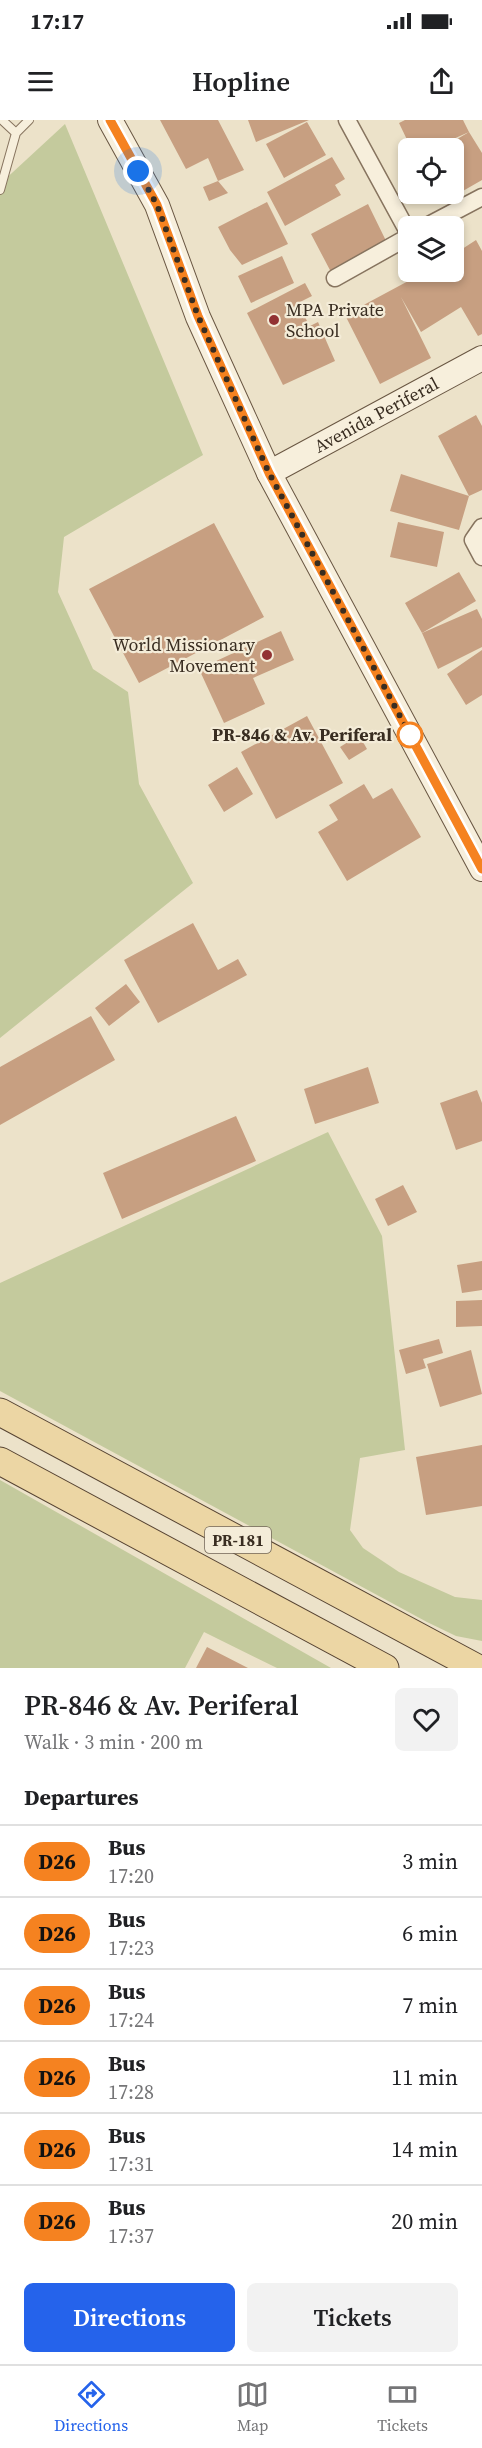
<!DOCTYPE html>
<meta charset="utf-8">
<style>
:root{--surface:#fff;--page:#f2f2f2;--text:#202124;--muted:#757577;--line:#e0e0e0;--accent:#2563eb}
body{margin:0;font-family:"Source Serif 4",serif;background:var(--page);color:var(--text);height:100vh;display:flex;flex-direction:column;font-size:22px;white-space:nowrap}
*{box-sizing:border-box;margin:0}
p{font-size:20px;color:var(--muted)}
.icon{flex:none;width:33px;height:33px;fill:none;stroke:currentColor;stroke-width:2;stroke-linecap:round;stroke-linejoin:round}
.map{position:relative;height:1548px;overflow:hidden}
.side{display:flex;flex-direction:column;background:var(--surface);flex:1}
.side>*{flex:none}
.badge{padding:0 12px;border-radius:20px;font-size:21px;line-height:39px}
.controls{position:absolute;left:398px;top:18px;display:grid;gap:12px}
.controls a{display:grid;place-items:center;width:66px;height:66px;border-radius:9px;background:var(--surface);box-shadow:0 3px 9px #0003;font-size:30px}
.you{position:absolute;width:30px;height:30px;margin:-15px;border:4px solid #fff;border-radius:50%;background:#1a73e8;box-shadow:0 0 0 9px #1a73e833}
.map>.badge{position:absolute;translate:-50% -50%;box-shadow:0 0 0 3px #fff}
h2{padding:0 24px;font-size:22px;line-height:54px}
.round{display:grid;place-items:center;flex:none;width:63px;height:63px;border-radius:9px;background:var(--page)}
.summary{display:flex;align-items:center;justify-content:space-between;height:102px;padding:0 24px}
h1{font-size:28px;font-weight:600;line-height:45px}
.action{display:flex;gap:12px;margin-top:auto;padding:12px 24px}
.action a{flex:1;height:69px;border-radius:9px;background:var(--accent);color:#fff;font-size:24px;font-weight:600;line-height:69px;text-align:center}
.action a+a{background:var(--page);color:var(--text)}
ul{padding:0;list-style:none}
li{display:flex;align-items:center;gap:18px;height:72px;padding:0 24px;border-top:2px solid var(--line)}
li div{flex:1}
li b{display:block;font-size:22px}
li em{font-style:normal}
li .badge{min-width:66px;font-weight:700;text-align:center}
.status{display:flex;justify-content:space-between;align-items:center;height:42px;padding:0 30px;background:var(--surface);direction:ltr}
.status svg{height:16px;fill:currentColor}
header{display:flex;justify-content:space-between;align-items:center;height:78px;padding:0 24px;background:var(--surface);font-size:27px;font-weight:600}
.menu{display:flex;justify-content:space-around;align-items:center;height:84px;border-top:2px solid var(--line);background:var(--surface);font-size:16px;color:var(--muted)}
.menu a{display:grid;justify-items:center;gap:3px}
.menu .on{color:var(--accent)}
.map>svg:first-child{display:block}
.green{fill:#c4ca9d}
.building{fill:#c79f81}
.lines{fill:none;stroke-linecap:round;stroke-linejoin:round}
.lane-casing{stroke:#87745f;stroke-width:10}
.street-casing{stroke:#87745f;stroke-width:19}
.secondary-casing{stroke:#695642;stroke-width:26}
.primary-casing{stroke:#564332;stroke-width:29}
.lane{stroke:#f7efdc;stroke-width:8}
.street{stroke:#f7efdc;stroke-width:16}
.secondary{stroke:#f7efdc;stroke-width:24}
.primary{stroke:#ecd6a4;stroke-width:27}
.line-casing{stroke:#fff;stroke-width:14}
.line{stroke:#f58220;stroke-width:9}
.walk{stroke:#392d21;stroke-width:6;stroke-dasharray:0 10.8}
.poi-dot{fill:#923233;stroke:#f4ecd8;stroke-width:2}
.stop-dot{fill:#fff;stroke:#f58220;stroke-width:3}
.labels{text-anchor:middle;stroke-width:4.5;stroke-linejoin:round;paint-order:stroke}
.shield{fill:#f4ecd8;stroke:#716658;stroke-width:1.5}
.shield-label{font-size:16px;font-weight:bold;fill:#392d21}
.poi-label{font-size:18px;fill:#392d21;stroke:#f4ecd8;text-anchor:start}
.street-label{font-size:18px;fill:#392d21;stroke:#f4ecd8}
.stop-label{font-size:18px;font-weight:bold;fill:#392d21;stroke:#f4ecd8;text-anchor:end}
</style>
<div class="status"><b>17:17</b><svg viewBox="0 0 49 12"><path d="M0 12V9h3v3zM5 12V6h3v6zM10 12V3h3v9zM15 12V0h3v12zM26 1h20v11H26zM47 4h2v5h-2z"/></svg></div>
<header><svg class="icon" aria-label="menu" viewBox="0 0 24 24"><path d="M4 6h16M4 12h16M4 18h16"/></svg>Hopline<svg class="icon" aria-label="share" viewBox="0 0 24 24"><path d="M12 15V3M7 8l5-5 5 5M5 13v7h14v-7"/></svg></header>
<div class="map">
<svg width="482" height="1548" viewBox="0 0 482 1548">
<rect width="100%" height="100%" fill="#ece2c9"/>
<path class="green" d="M65 4 203 335 64 417 58 472 93 549 128 572 139 664 193 763 0 918V64Z
M328 1012 382 1116 405 1330 360 1338 350 1410 363 1428 399 1452 455 1477 482 1480V1521L456 1516 427 1502 0 1271V1163Z
M0 1360 331 1548H277L204 1512 185 1548H0Z"/>
<path class="building" d="M160 0H218L244 50 218 61 208 38 186 49Z
M248 0H309L256 22Z
M405 0H463L469 12 433 28H411L399 3Z
M307 2 326 35 284 58 266 24Z
M469 12 482 33V60L442 83 437 74H453V28H442Z
M332 37 345 59 335 65 341 75 285 106 267 72Z
M218 61 228 73 209 81 203 67Z
M267 82 288 124 242 145 230 130 218 107Z
M368 84 389 127 331 152 311 114Z
M476 120 482 131V214L478 216 461 187 421 212 401 177 431 238 380 264 345 195 425 152H453V135Z
M282 136 294 163 251 183 238 156Z
M305 163 312 176 298 183 309 205 288 217 318 202 335 241 283 265 247 193Z
M476 295 482 306V370L469 376 438 316Z
M401 354 469 376 459 410 390 391Z
M398 402 444 412 437 447 390 437Z
M214 403 264 497 139 563 89 469Z
M459 452 476 481 422 513 477 489 482 499V527L438 549 422 513 405 483Z
M281 511 294 540 253 558 265 584 224 603 199 549Z
M482 530V575L466 585 447 554Z
M307 596 343 663 276 699 241 632Z
M359 615 367 629 349 640 340 627Z
M237 647 253 674 224 692 208 665Z
M364 664 373 679 392 668 421 717 347 761 318 712 338 700 329 685Z
M193 803 218 850 238 839 247 855 158 903 124 840Z
M126 864 140 882 109 906 95 888Z
M91 896 115 940 0 1005V947Z
M368 947 379 983 315 1004 304 969Z
M477 970 482 983V1021L456 1030 440 983Z
M236 996 256 1041 122 1099 103 1053Z
M403 1065 417 1092 388 1106 375 1079Z
M482 1141V1170L462 1173 457 1145Z
M482 1180V1206L456 1207V1181Z
M439 1219 443 1233 423 1239 426 1248 406 1254 399 1230Z
M471 1230 482 1274 440 1287 427 1244Z
M482 1325V1386L426 1395 416 1337Z
M207 1527 248 1548H196Z"/>
<g class="lines">
<g class="lane-casing">
<path id="lane" d="M2 0 16 13
M0 70 16 13 29 0"/>
</g>
<g class="street-casing">
<path id="street" d="M347 0 408 112
M427 106 482 77
M335 158 408 117
M482 407 473 420 482 437"/>
</g>
<g class="secondary-casing">
<g id="secondary">
<path d="M110 0 157 85 198 197 269 353 482 749"/>
<path id="s1" d="M269 353 482 238"/>
</g>
</g>
<g class="primary-casing">
<path id="primary" d="M0 1292 477 1548
M0 1341 385 1548"/>
</g>
<use href="#lane" class="lane"/>
<use href="#street" class="street"/>
<use href="#secondary" class="secondary"/>
<use href="#primary" class="primary"/>
</g>
<g class="lines">
<g class="line-casing">
<path id="line" d="M110 0 157 85 198 196 269 353 482 749"/>
</g>
<use href="#line" class="line"/>
<path class="walk" d="M138 51 157 85 198 196 269 353 415 624 410 615"/>
</g>
<g class="poi-dot">
<circle cx="274" cy="200" r="6"/>
<circle cx="267" cy="535" r="6"/>
</g>
<circle class="stop-dot" cx="410" cy="615" r="12"/>
<g class="labels">
<rect class="shield" x="205" y="1407" width="66" height="26" rx="4.5"/>
<g class="shield-label">
<text x="238" y="1426">PR-181</text>
</g>
<g class="poi-label">
<text x="286" y="196">MPA Private<tspan x="286" dy="21">School</tspan></text>
<text x="255" y="531" text-anchor="end">World Missionary<tspan x="255" dy="21">Movement</tspan></text>
</g>
<g class="street-label">
<text dy="6" stroke="none"><textPath href="#s1" startOffset="122">Avenida Periferal</textPath></text>
</g>
<g class="stop-label">
<text x="392" y="621">PR-846 &amp; Av. Periferal</text>
</g>
</g>
</svg>
<div class="controls">
<a><svg class="icon" aria-label="locate" viewBox="0 0 24 24"><circle cx="12" cy="12" r="6"/><path d="M12 2v4M12 18v4M2 12h4M18 12h4"/></svg></a>
<a><svg class="icon" aria-label="layers" viewBox="0 0 24 24"><path d="M12 4l9 5-9 5-9-5zM3 14l9 5 9-5"/></svg></a>
</div>
<div class="you" style="left:138px;top:51px"></div>
</div>
<section class="side">
<div class="summary"><div><h1>PR-846 &amp; Av. Periferal</h1><p>Walk · 3 min · 200 m</p></div><a class="round"><svg class="icon" aria-label="heart" viewBox="0 0 24 24"><path d="M12 20l-8-8c-3-5 5-10 8-4 3-6 11-1 8 4z"/></svg></a></div>
<h2>Departures</h2>
<ul>
<li><span class="badge" style="background:#f58220;color:#111">D26</span><div><b>Bus</b><p>17:20</p></div><em>3 min</em></li>
<li><span class="badge" style="background:#f58220;color:#111">D26</span><div><b>Bus</b><p>17:23</p></div><em>6 min</em></li>
<li><span class="badge" style="background:#f58220;color:#111">D26</span><div><b>Bus</b><p>17:24</p></div><em>7 min</em></li>
<li><span class="badge" style="background:#f58220;color:#111">D26</span><div><b>Bus</b><p>17:28</p></div><em>11 min</em></li>
<li><span class="badge" style="background:#f58220;color:#111">D26</span><div><b>Bus</b><p>17:31</p></div><em>14 min</em></li>
<li><span class="badge" style="background:#f58220;color:#111">D26</span><div><b>Bus</b><p>17:37</p></div><em>20 min</em></li>
</ul>
<div class="action"><a>Directions</a><a>Tickets</a></div>
</section>
<nav class="menu">
<a class="on"><svg class="icon" aria-label="directions" viewBox="0 0 24 24"><path d="M12 3l9 9-9 9-9-9zM9 14v-3h6M13 9l2 2-2 2"/></svg>Directions</a>
<a><svg class="icon" aria-label="map" viewBox="0 0 24 24"><path d="M3 6l6-2 6 2 6-2v14l-6 2-6-2-6 2zM9 4v14M15 6v14"/></svg>Map</a>
<a><svg class="icon" aria-label="tickets" viewBox="0 0 24 24"><path d="M3 7h18v10H3zM15 7v10"/></svg>Tickets</a>
</nav>
